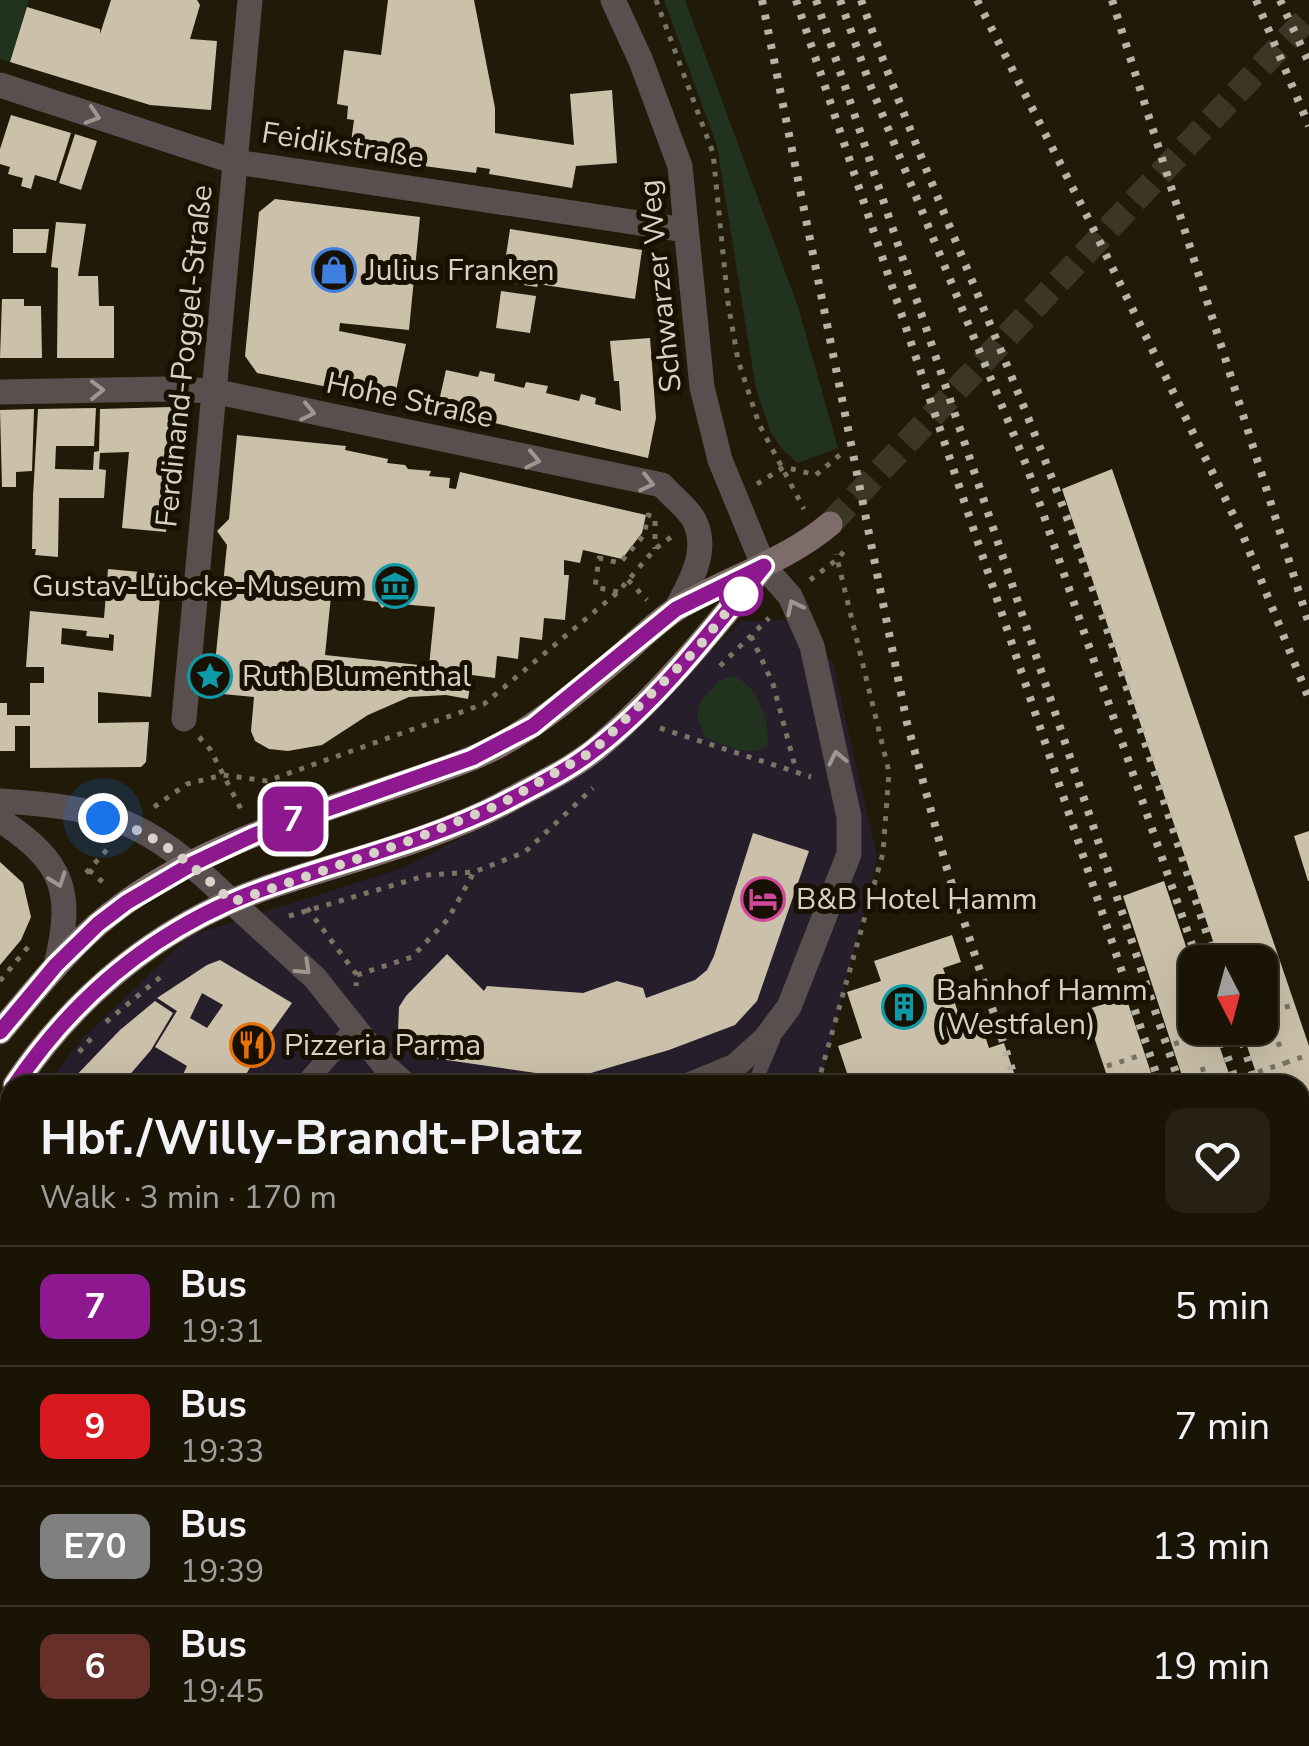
<!DOCTYPE html>
<meta charset="utf-8">
<style>
:root{--surface:#191406;--page:#262114;--text:#f1f3f6;--muted:#9f9e9b;--line:#373328}
body{margin:0;font-family:"Nunito Sans",sans-serif;background:var(--page);color:var(--text);height:100vh;display:flex;flex-direction:column;font-size:38px;white-space:nowrap}
*{box-sizing:border-box;margin:0}
p{font-size:32px;color:var(--muted)}
.icon{flex:none;width:55px;height:55px;fill:none;stroke:currentColor;stroke-width:2;stroke-linecap:round;stroke-linejoin:round}
.map{position:relative;flex:1;overflow:hidden}
.details{position:absolute;left:0px;top:1075px;width:1310px;height:672px;display:flex;flex-direction:column;background:var(--surface);border-radius:30px 30px 0 0;box-shadow:0 10px 40px #0002,0 0 0 2px var(--line)}
.details>*{flex:none}
.badge{padding:0 20px;border-radius:15px;font-size:35px;line-height:65px}
.needle{width:65px;rotate:174deg}
.tools{position:absolute;left:1178px;top:945px;display:grid;gap:20px}
.tools a{display:grid;place-items:center;width:100px;height:100px;border-radius:20px;background:var(--surface);box-shadow:0 10px 40px #0002,0 0 0 2px var(--line);font-size:50px}
.you{position:absolute;width:50px;height:50px;margin:-25px;border:8px solid #fff;border-radius:50%;background:#1a73e8;box-shadow:0 0 0 15px #1a73e833}
.map>.badge{position:absolute;translate:-50% -50%;box-shadow:0 0 0 5px #fff}
.round{display:grid;place-items:center;flex:none;width:105px;height:105px;border-radius:20px;background:var(--page)}
.summary{display:flex;align-items:center;justify-content:space-between;height:170px;padding:0 40px}
h1{font-size:48px;font-weight:700;line-height:75px}
ul{padding:0;list-style:none}
li{display:flex;align-items:center;gap:30px;height:120px;padding:0 40px;border-top:2px solid var(--line)}
li div{flex:1}
li b{display:block;font-size:38px}
li em{font-style:normal}
li .badge{min-width:110px;font-weight:700;text-align:center}
.map>svg:first-child{display:block}
.commercial{fill:#271e2c}
.green{fill:#21321e}
.building{fill:#cbc1ab;fill-rule:evenodd}
.lines{fill:none;stroke-linecap:round;stroke-linejoin:round}
.secondary-tunnel{stroke:#3c3625;stroke-width:25;stroke-dasharray:25 12;stroke-linecap:butt}
.path{stroke:#7a7465;stroke-width:5;stroke-dasharray:5 8;stroke-linecap:butt}
.service{stroke:#594f4e;stroke-width:14}
.pedestrian{stroke:#594f4e;stroke-width:20}
.minor{stroke:#594f4e;stroke-width:25}
.tertiary{stroke:#594f4e;stroke-width:25}
.secondary{stroke:#7d6c6a;stroke-width:25}
.rail{stroke:#b8b3a7;stroke-width:8;stroke-dasharray:5 10;stroke-linecap:butt}
.oneway{stroke:#9e9791}
.line-casing{stroke:#fff;stroke-width:22}
.line{stroke:#8d188f;stroke-width:15}
.walk{stroke:#d7d2c7;stroke-width:10;stroke-dasharray:0 18}
.stop-dot{fill:#fff;stroke:#8d188f;stroke-width:5}
.labels{text-anchor:middle;stroke-width:10;stroke-linejoin:round;paint-order:stroke}
.street-label{font-size:30px;fill:#d7d2c7;stroke:#181102}
.poi-label{font-size:30px;fill:#d7d2c7;stroke:#181102;text-anchor:start}
</style>
<div class="map">
<svg width="1309" height="1746" viewBox="0 0 1309 1746">
<rect width="100%" height="100%" fill="#211a08"/>
<path class="commercial" d="M790 620 833 664 877 857 820 1085H46L83 1038 189 936 403 868 579 776 742 621Z
M10 1132V1738H659L654 1746H0V1144Z"/>
<path class="green" d="M0 0H29L10 62 0 59Z
M664 0H685L798 307 838 448 798 463 783 450 771 433 756 389 717 146Z
M733 676C756 683 772 723 767 746 749 759 724 744 704 737L697 715 700 702 719 681Z"/>
<path class="building" d="M111 0H197L200 5 190 39 217 41 211 110 150 105 10 62 27 7 100 29V34Z
M388 0H474L495 108V133L574 145 570 94 612 90 617 163 576 166 572 188 489 174 490 169 477 167 476 173 349 156 354 120 347 119 348 106 337 104 344 50 381 55Z
M11 115 71 133 56 181 35 175 31 189 21 186 23 178 8 174 10 167 0 164V149Z
M75 134 97 141 81 190 59 183Z
M275 199 420 217 409 330 340 323 339 331 406 344 394 400 257 373 245 356 259 212Z
M56 222 86 224 78 276H98L99 306H114V358H57L58 268 51 267Z
M13 229H49L46 253H13Z
M510 229 642 250 635 299 538 284 537 287 502 282Z
M501 291 536 296 530 333 496 328Z
M2 299H24V306H41L42 358H0Z
M650 338 656 418 648 458 437 410 446 370 478 377 480 371 495 374 494 381 524 388 526 382 548 386 546 393 579 401 581 394 596 398 595 404 621 411 619 381H614L610 341Z
M172 407 178 414 166 532 122 528 129 452 100 453 99 469 106 470 104 498H59L58 557 35 555 36 549H32L33 496 38 409 96 408 94 446H56L55 469 93 470 94 452 99 451 100 409Z
M34 409 32 471 16 472V487H2L0 410Z
M237 435 346 446 345 450 388 459 387 463 405 465 408 469 431 471 429 476 450 478 449 488 456 489 460 472 646 515 642 533 622 559 583 550 580 563 564 560V575H569L565 620 544 618 542 640 520 637 518 659 497 656 495 678 472 675 468 699 446 695 409 697 368 715 322 745 288 751 269 749 255 741 251 731 254 697 212 693 227 545 217 531 229 519ZM331 596 378 602 382 608 389 603 435 607 429 666 325 655Z
M1112 469 1309 1046V1229L1300 1204V1085H1260L1241 1028H1260V962H1220L1062 489Z
M108 569 162 574 151 697 98 692V723L149 722 146 762 141 767 30 768V726H15V751H0V703H7V715H30V683H44V667H26L30 611 104 618ZM62 628 87 631 86 636 109 638V634L114 635 113 651 61 644Z
M1309 831V881H1308L1294 836Z
M753 833 809 851 757 1001 735 1025 669 1050 584 1075H550L426 1057 404 1043 398 1032 399 1007 406 996 447 954 484 991 487 986 583 993 617 981 643 988 646 998 695 980 707 970 714 956Z
M0 862 23 883 31 917 21 940 0 965Z
M1164 881 1195 973V1028H1213L1233 1085H1185L1123 896Z
M952 935 961 962 943 968 963 1027 980 1021 989 1048 1004 1043 1018 1085H851L838 1046 862 1038 847 992 881 981 874 961Z
M220 960 292 1003 267 1038 240 1085H178L187 1066 155 1047 177 1011 157 998 207 965ZM202 993 223 1005 207 1028 190 1018Z
M1126 997 1155 1085H1110L1085 1010Z
M155 1001 173 1013 151 1050 121 1085H67L120 1030Z
M1301 1291 1309 1316 1308 1463 1300 1438Z
M0 1426 10 1429V1494L0 1491Z
M1300 1526 1309 1550V1574L1300 1577Z
M0 1560 10 1563V1738H19L15 1746H0Z
M716 1738H757L752 1746H721L724 1741Z
M1104 1738H1174L1150 1746H1107Z"/>
<g class="lines">
<path class="secondary-tunnel" d="M830 524 1309 16"/>
<path class="path" d="M656 0 713 153 728 303 738 360 759 424 804 509
M757 484 784 467 816 475 842 453
M628 580 647 600
M810 580 839 558 846 548
M618 592 595 587 599 558 620 563 644 535 648 515 655 517V549
M751 636 773 684 796 770
M720 666 769 618
M660 728 811 777
M199 737 210 749 243 813
M154 807 187 784 223 775 267 781 484 704 618 592 655 549 671 537
M89 870 105 884
M86 873 112 844
M307 908 357 975 356 986
M289 916 428 875 474 872 525 852 593 788
M357 975 412 957 448 919 473 874
M0 981 33 941
M1260 1015 1293 1005
M106 1022 163 975
M1278 1042 1280 1047
M1174 1044 1212 1032
M79 1052 95 1034
M1285 1063 1308 1055
M1107 1066 1142 1055
M1202 1067 1204 1073
M1258 1072 1285 1063 1287 1071
M820 1085 819 1079 883 853 889 772 836 554
M1218 1085 1228 1081
M1300 1109 1309 1136
M0 1158 10 1143"/>
<path class="service" d="M754 1085 773 1040
M1023 1746 1031 1738"/>
<path class="pedestrian" d="M304 1085 356 1026
M0 1191 10 1192
M0 1532 10 1537
M48 1746 56 1738"/>
<path class="minor" d="M613 0 641 61 680 166 702 387 720 460 764 567 790 596 812 646 849 817V854L789 1007 765 1039 735 1066 689 1085
M0 85 236 162 685 230
M0 392 165 389 213 391 662 485C671 496 687 507 694 520 710 550 690 583 676 609
M184 719 250 0
M232 902 315 978 386 1067 406 1085
M449 1738 602 1741"/>
<path class="tertiary" d="M0 801C39 803 96 808 132 826 170 844 202 873 232 902
M0 820C64 862 74 891 56 965"/>
<path class="secondary" d="M0 1032C31 995 61 957 97 925 202 834 344 809 470 759 528 736 577 692 625 652 642 637 659 620 678 608 727 578 785 562 830 524
M15 1085C75 996 158 927 260 890 341 862 428 843 504 803 533 787 570 770 596 749 658 697 710 633 761 570"/>
<path class="rail" d="M762 0 907 723 947 869 1017 1085
M796 0 1160 1085
M816 0 1180 1085
M840 0 869 82 1027 467 1198 962
M861 0C921 167 995 329 1058 494 1117 648 1165 806 1216 962
M977 0 1088 218 1242 533 1309 699
M1112 0 1309 624
M1256 0 1309 126
M1280 0 1309 63
M1218 1028 1237 1085
M1238 1028 1256 1085
M1300 1218 1309 1245
M1300 1280 1309 1307
M1300 1449 1309 1477
M1300 1511 1309 1539
M1232 1738 1235 1746"/>
</g>
<defs><path id="oneway-chevron" d="M-2-3.5L2.5 0L-2 3.5" fill="none" stroke-width="1.6" stroke-linecap="round" stroke-linejoin="round" transform="scale(2.5)"/></defs>
<g class="oneway">
<use href="#oneway-chevron" transform="translate(93 116) rotate(18)"/>
<use href="#oneway-chevron" transform="translate(97 390) rotate(-1)"/>
<use href="#oneway-chevron" transform="translate(308 412) rotate(12)"/>
<use href="#oneway-chevron" transform="translate(533 460) rotate(12)"/>
<use href="#oneway-chevron" transform="translate(647 483) rotate(13)"/>
<use href="#oneway-chevron" transform="translate(794 607) rotate(-116)"/>
<use href="#oneway-chevron" transform="translate(837 758) rotate(-102)"/>
<use href="#oneway-chevron" transform="translate(58 880) rotate(70)"/>
<use href="#oneway-chevron" transform="translate(304 968) rotate(43)"/>
</g>
<g class="lines">
<g class="line-casing">
<path id="line" d="M0 1032 56 965 98 924 127 902 192 864 254 835 472 758 533 726 676 609 764 566C712 630 659 700 594 750 568 771 532 788 502 804 426 842 340 861 260 890 157 928 75 996 15 1085"/>
</g>
<use href="#line" class="line"/>
<path class="walk" d="M103 818C155 831 194 866 232 902L412 840 501 804 593 751 696 650 741 594"/>
</g>
<defs>
<g id="shop-ring" transform="scale(2.25)"><circle r="9.5" fill="#181102" stroke="#3f7fe0" stroke-width="1.5"/><path d="M-5-2.5h2.3a2.7 3.5 0 0 1 5.4 0H5L5.5 6h-11ZM-1.5-2.5h3a1.5 2.3 0 0 0-3 0Z" fill="#3f7fe0"/></g>
<g id="museum-ring" transform="scale(2.25)"><circle r="9.5" fill="#181102" stroke="#0f9aa8" stroke-width="1.5"/><path d="M0-6L6-3V-2H-6V-3ZM-5-1h2V3h-2ZM-1-1h2V3h-2ZM3-1h2V3H3ZM-6 4H6V6H-6Z" fill="#0f9aa8"/></g>
<g id="sight-ring" transform="scale(2.25)"><circle r="9.5" fill="#181102" stroke="#0f9aa8" stroke-width="1.5"/><path d="M0-6L1.8-2.2L6-1.7L2.9 1.2L3.7 5.4L0 3.3L-3.7 5.4L-2.9 1.2L-6-1.7L-1.8-2.2Z" fill="#0f9aa8"/></g>
<g id="hotel-ring" transform="scale(2.25)"><circle r="9.5" fill="#181102" stroke="#d1479c" stroke-width="1.5"/><path d="M-6-4.5h1.5V1H6V5H4.5V3h-9V5H-6ZM-4 0a1.8 1.8 0 1 1 3.6 0ZM.5 0V-2.5h3Q6-2.5 6 0Z" fill="#d1479c"/></g>
<g id="building-ring" transform="scale(2.25)"><circle r="9.5" fill="#181102" stroke="#0f9aa8" stroke-width="1.5"/><path d="M-4-6H4V6H1V3H-1V6H-4ZM-2.5-4.3h1.7v1.8h-1.7ZM.8-4.3h1.7v1.8H.8ZM-2.5-1h1.7V.8h-1.7ZM.8-1h1.7V.8H.8Z" fill="#0f9aa8"/></g>
<g id="restaurant-ring" transform="scale(2.25)"><circle r="9.5" fill="#181102" stroke="#e8710a" stroke-width="1.5"/><path d="M-5-6h1v4h1v-4h1v4h1v-4h1v5L-1.5 .5V6h-2V.5L-5-1ZM5-6V6H3V1.5H1.5Q1.5-4 5-6Z" fill="#e8710a"/></g>
</defs>
<g fill-rule="evenodd">
<use href="#shop-ring" x="334" y="270"/>
<use href="#museum-ring" x="395" y="586"/>
<use href="#sight-ring" x="210" y="676"/>
<use href="#hotel-ring" x="763" y="899"/>
<use href="#building-ring" x="904" y="1007"/>
<use href="#restaurant-ring" x="252" y="1045"/>
</g>
<circle class="stop-dot" cx="741" cy="594" r="20"/>
<g class="labels">
<g class="street-label">
<text transform="translate(343 145) rotate(9)" y="10">Feidikstraße</text>
<text transform="translate(660 286) rotate(-96)" y="10">Schwarzer Weg</text>
<text transform="translate(184 356) rotate(-84)" y="10">Ferdinand-Poggel-Straße</text>
<text transform="translate(410 400) rotate(12)" y="10">Hohe Straße</text>
</g>
<g class="poi-label">
<text x="366" y="280">Julius Franken</text>
<text x="362" y="596" text-anchor="end">Gustav-Lübcke-Museum</text>
<text x="242" y="686">Ruth Blumenthal</text>
<text x="796" y="909">B&amp;B Hotel Hamm</text>
<text x="936" y="1000">Bahnhof Hamm<tspan x="936" dy="34">(Westfalen)</tspan></text>
<text x="284" y="1055">Pizzeria Parma</text>
</g>
</g>
</svg>
<div class="tools">
<a><svg class="needle" viewBox="-14 -14 28 28"><path d="M0-13l5 13h-10z" fill="#e53935"/><path d="M0 13l5-13h-10z" fill="#9f9e9b"/></svg></a>
</div>
<div class="you" style="left:103px;top:818px"></div>
<b class="badge" style="left:293px;top:819px;background:#8d188f;color:#fff">7</b>
<section class="details">
<div class="summary"><div><h1>Hbf./Willy-Brandt-Platz</h1><p>Walk · 3 min · 170 m</p></div><a class="round"><svg class="icon" aria-label="heart" viewBox="0 0 24 24"><path d="M12 20l-8-8c-3-5 5-10 8-4 3-6 11-1 8 4z"/></svg></a></div>
<ul>
<li><span class="badge" style="background:#8d188f;color:#fff">7</span><div><b>Bus</b><p>19:31</p></div><em>5 min</em></li>
<li><span class="badge" style="background:#d91920;color:#fff">9</span><div><b>Bus</b><p>19:33</p></div><em>7 min</em></li>
<li><span class="badge" style="background:#808080;color:#fff">E70</span><div><b>Bus</b><p>19:39</p></div><em>13 min</em></li>
<li><span class="badge" style="background:#662f29;color:#fff">6</span><div><b>Bus</b><p>19:45</p></div><em>19 min</em></li>
</ul>
</section>
</div>
